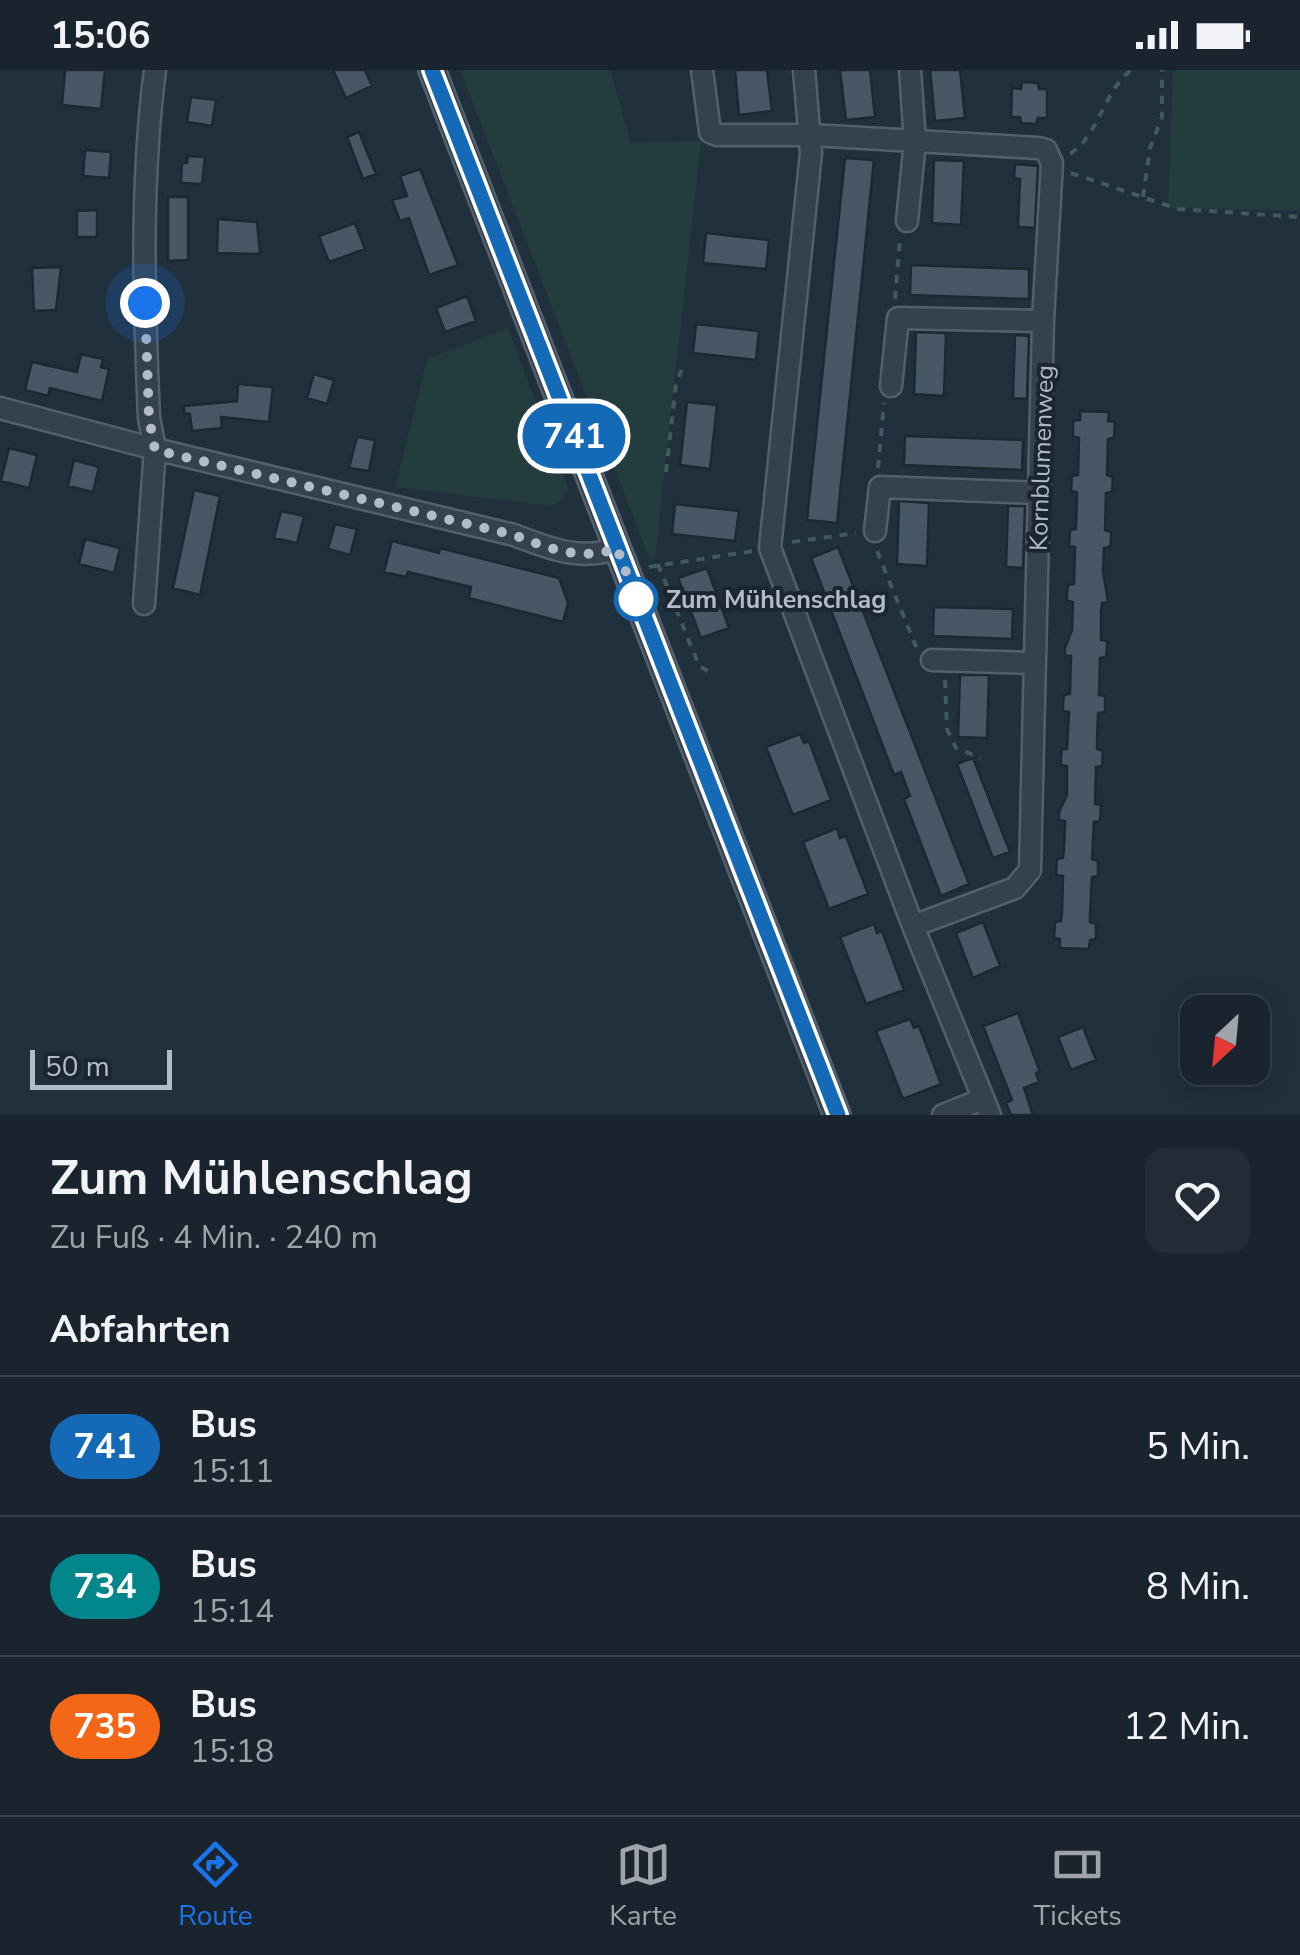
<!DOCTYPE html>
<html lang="de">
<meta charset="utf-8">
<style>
:root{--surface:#19242e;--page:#222c36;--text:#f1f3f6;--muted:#9fa4aa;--line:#37414a;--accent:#1a73e8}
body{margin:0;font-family:"Nunito Sans",sans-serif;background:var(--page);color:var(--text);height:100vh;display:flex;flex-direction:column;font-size:38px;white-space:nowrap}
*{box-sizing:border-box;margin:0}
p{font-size:32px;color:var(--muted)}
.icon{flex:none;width:55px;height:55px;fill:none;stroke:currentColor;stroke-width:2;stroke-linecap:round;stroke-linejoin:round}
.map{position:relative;height:1045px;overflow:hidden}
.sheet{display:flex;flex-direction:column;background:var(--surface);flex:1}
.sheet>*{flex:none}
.badge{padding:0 20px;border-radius:32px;font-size:35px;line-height:65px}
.needle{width:65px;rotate:206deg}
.buttons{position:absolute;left:1180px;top:925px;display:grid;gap:20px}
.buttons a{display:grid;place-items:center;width:90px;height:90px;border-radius:20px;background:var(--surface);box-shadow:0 5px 25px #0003,0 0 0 2px var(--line);font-size:50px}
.scale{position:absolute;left:30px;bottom:25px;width:142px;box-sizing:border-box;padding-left:10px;border:5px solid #b1bcc8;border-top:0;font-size:28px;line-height:35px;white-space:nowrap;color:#b1bcc8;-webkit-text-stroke:8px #1b2631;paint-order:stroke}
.you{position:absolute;width:50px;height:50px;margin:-25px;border:8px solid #fff;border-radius:50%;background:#1a73e8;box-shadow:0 0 0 15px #1a73e833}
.map>.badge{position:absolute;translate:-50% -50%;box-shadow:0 0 0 5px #fff}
h2{padding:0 50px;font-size:38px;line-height:90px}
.round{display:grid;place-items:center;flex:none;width:105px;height:105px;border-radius:20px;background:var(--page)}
.headline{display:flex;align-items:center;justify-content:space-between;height:170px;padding:0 50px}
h1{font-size:48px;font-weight:700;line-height:75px}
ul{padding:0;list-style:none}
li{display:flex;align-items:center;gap:30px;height:140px;padding:0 50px;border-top:2px solid var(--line)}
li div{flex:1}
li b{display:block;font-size:38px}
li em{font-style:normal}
li .badge{min-width:110px;font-weight:700;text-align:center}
.status{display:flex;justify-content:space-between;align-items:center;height:70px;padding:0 50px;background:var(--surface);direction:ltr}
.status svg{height:28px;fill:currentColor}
.tab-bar{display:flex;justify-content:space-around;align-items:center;height:140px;border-top:2px solid var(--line);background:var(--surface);font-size:28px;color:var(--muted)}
.tab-bar a{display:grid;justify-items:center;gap:5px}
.tab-bar .selected{color:var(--accent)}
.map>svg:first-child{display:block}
.green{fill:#233d3e}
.building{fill:#475766;stroke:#1d2833;stroke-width:2.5}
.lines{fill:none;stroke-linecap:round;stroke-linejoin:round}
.minor-casing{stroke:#545f6b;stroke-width:25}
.tertiary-casing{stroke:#545f6b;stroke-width:30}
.path{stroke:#415a5a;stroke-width:4;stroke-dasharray:8 8;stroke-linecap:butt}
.minor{stroke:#35414d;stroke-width:20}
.tertiary{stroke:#35414d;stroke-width:25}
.line-casing{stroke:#fff;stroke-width:22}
.line{stroke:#156ab8;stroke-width:15}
.walk{stroke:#b1bcc8;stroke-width:10;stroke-dasharray:0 18}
.stop-dot{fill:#fff;stroke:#156ab8;stroke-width:5}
.labels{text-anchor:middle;stroke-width:8;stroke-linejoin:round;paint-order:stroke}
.street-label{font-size:25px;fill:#b1bcc8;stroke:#1b2631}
.stop-label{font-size:25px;font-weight:bold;fill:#b1bcc8;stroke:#1b2631;text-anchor:start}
</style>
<div class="status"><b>15:06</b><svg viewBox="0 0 49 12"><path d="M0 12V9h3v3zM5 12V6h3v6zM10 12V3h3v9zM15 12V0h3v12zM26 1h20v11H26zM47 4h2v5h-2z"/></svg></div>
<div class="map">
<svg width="1300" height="1045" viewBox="0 0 1300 1045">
<rect width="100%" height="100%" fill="#21303d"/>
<path class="green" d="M460 0H610L631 73 701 71 655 489 650 490Z
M1173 0H1300V141L1168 138Z
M508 258 569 420 555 436 395 417 427 289Z"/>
<path class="building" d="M65 0H105L101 39 62 35Z
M333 0H365L372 16 346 28Z
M735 0H767L772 41 739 45Z
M840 0H870L875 47 846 50Z
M930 0H960L965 48 935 51Z
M1022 12 1038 13 1039 19H1047V48H1038L1036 54 1021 53 1020 47H1011L1012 18 1021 19Z
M191 27 216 30 212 56 187 52Z
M359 62 376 104 363 109 347 67Z
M85 80 111 82 109 108 83 106Z
M188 86 205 87 202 114 181 113 182 93H187Z
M845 88 874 90 837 453 807 450Z
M934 90 964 91 961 155 932 153Z
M1015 94 1038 96 1035 158 1018 157 1020 109 1014 108Z
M420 99 458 195 429 205 409 148 400 151 392 130 407 126 400 106Z
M168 127H188V190L168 191Z
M97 140V167H77V141Z
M218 149 257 152 260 184 217 183Z
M355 153 365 179 329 192 319 166Z
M706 163 769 170 766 199 703 193Z
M911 195 1029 199V229L910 225Z
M61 197 56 240 34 241 32 198Z
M467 226 476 251 445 262 436 238Z
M696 254 759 261 756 290 693 283Z
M916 262 946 263 944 326 914 324Z
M1015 265 1029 266 1027 329 1013 328Z
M81 284 103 289 101 297 109 299 102 331 50 318 48 326 25 320 32 292 77 302Z
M314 304 334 310 327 334 307 328Z
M238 314 273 317 269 352 221 347 222 358 192 361 190 344 184 343V336L237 331Z
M687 332 717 335 710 399 680 395Z
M1080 341 1109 342 1108 351 1115 352 1114 368 1108 369 1107 405 1113 407 1112 422 1106 423 1105 460 1111 462V470L1110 477 1104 478 1103 501 1108 532 1102 533 1101 542V570L1107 571V579L1106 587 1100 588 1099 625 1105 626V642L1098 643 1097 671V679L1103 681 1102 696 1096 697 1095 734 1101 735 1100 751 1094 752 1092 789 1098 791V806L1092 807 1090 844V852L1096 854V869L1090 870 1089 879 1060 878V869L1054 868 1055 852 1061 851 1062 843 1063 806 1056 805 1057 789 1063 788 1064 780 1065 751 1059 750V742L1067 725V696L1061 695V687L1062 679H1067L1069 642 1063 641V633L1064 625 1070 624 1071 586H1065V578L1072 560 1073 532 1067 531V523L1068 515 1074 514 1075 477 1069 476 1070 460 1076 459 1077 422 1071 421 1072 406 1078 405 1079 368 1073 366V351L1080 350Z
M905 366 1023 370 1022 400 904 395Z
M357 367 375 370 369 401 349 398Z
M9 378 37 385 29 418 1 411Z
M74 390 99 397 93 422 68 416Z
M194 420 220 426 200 525 173 518Z
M899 431 929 433 927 496 897 494Z
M675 434 739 441 735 471 672 464Z
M1008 436H1025L1023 498 1006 497Z
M281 441 304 446 297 473 274 468Z
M335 454 357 459 350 485 328 479Z
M85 469 120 478 114 503 79 494Z
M392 471 439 483 440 478 559 508 568 533 563 552 469 528 471 517 408 502 406 507 384 502Z
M838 477 969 814 941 826 904 729 910 726 901 702 894 705 811 488Z
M707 498 729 558 701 568 678 508Z
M934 537 1013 539 1012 569 933 566Z
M960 605H989L987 668 958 667Z
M800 664 804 673 809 671 831 730 793 745 766 677Z
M973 688 1010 782 993 788 957 694Z
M837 758 840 768 846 766 868 824 829 839 803 772Z
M983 852 1000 896 973 908 956 863Z
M874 854 877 863 882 861 904 920 866 934 840 867Z
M1018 943 1040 1002 1036 1003 1039 1012 1024 1018 1033 1045H1011L1006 1033 1012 1030 983 956Z
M910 949 914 958 919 956 941 1014 903 1029 876 961Z
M1083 957 1096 990 1071 1000 1058 967Z"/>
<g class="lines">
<g class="minor-casing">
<path id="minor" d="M702 0 710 62 717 65H811L1038 78 1046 80 1052 93 1043 251 1030 800 1015 818 913 856
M804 0 811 83 770 478 913 856 990 1045
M907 151 915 71 910 0
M891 316 898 248 1043 251
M0 338 155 379 514 465C548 478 582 492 617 478
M875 461 880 417 1039 423
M144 534 155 379 149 348C144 231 140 116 155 0
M932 590 1034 593
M943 1045 983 1029"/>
</g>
<g class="tertiary-casing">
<path id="tertiary" d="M432 0 837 1045"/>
</g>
<path class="path" d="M1070 84C1099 65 1102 24 1131 0
M1071 103 1178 139 1300 147
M1143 127 1150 78 1162 47V0
M895 229 900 169
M878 398 884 333
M666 402 676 314 682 299
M792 472 856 463
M877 481 917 579
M658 494 699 596 708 601
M649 497 753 481
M945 610 947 659 956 678 981 688"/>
<use href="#minor" class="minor"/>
<use href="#tertiary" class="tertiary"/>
</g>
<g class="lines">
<g class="line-casing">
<path id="line" d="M432 0 838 1045"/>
</g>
<use href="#line" class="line"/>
<path class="walk" d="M145 233 149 348 155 380 514 465C548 478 582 492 617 478L638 534 636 529"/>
</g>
<circle class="stop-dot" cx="636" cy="529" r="20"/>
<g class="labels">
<g class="street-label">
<text transform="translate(1041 388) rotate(-88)" y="9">Kornblumenweg</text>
</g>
<g class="stop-label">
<text x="666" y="538">Zum Mühlenschlag</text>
</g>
</g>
</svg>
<div class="buttons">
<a><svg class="needle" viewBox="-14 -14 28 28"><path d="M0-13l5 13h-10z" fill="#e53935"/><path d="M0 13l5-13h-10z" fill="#9fa4aa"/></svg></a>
</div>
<div class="scale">50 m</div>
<div class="you" style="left:145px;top:233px"></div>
<b class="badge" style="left:574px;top:366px;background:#156ab8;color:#fff">741</b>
</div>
<section class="sheet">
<div class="headline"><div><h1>Zum Mühlenschlag</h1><p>Zu Fuß · 4 Min. · 240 m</p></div><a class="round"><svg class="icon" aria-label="heart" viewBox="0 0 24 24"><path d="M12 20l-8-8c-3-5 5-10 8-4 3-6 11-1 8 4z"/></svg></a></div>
<h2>Abfahrten</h2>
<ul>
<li><span class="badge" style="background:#156ab8;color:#fff">741</span><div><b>Bus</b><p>15:11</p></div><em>5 Min.</em></li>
<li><span class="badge" style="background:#00868b;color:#fff">734</span><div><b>Bus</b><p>15:14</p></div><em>8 Min.</em></li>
<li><span class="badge" style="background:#f46717;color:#fff">735</span><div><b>Bus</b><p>15:18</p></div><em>12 Min.</em></li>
</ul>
</section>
<nav class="tab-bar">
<a class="selected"><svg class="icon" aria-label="directions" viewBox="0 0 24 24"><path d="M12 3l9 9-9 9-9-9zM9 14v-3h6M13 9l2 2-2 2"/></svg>Route</a>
<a><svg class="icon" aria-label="map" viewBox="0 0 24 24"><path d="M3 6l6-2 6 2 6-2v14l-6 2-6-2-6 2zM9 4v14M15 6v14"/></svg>Karte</a>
<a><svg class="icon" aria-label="tickets" viewBox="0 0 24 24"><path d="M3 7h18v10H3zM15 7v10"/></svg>Tickets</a>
</nav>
